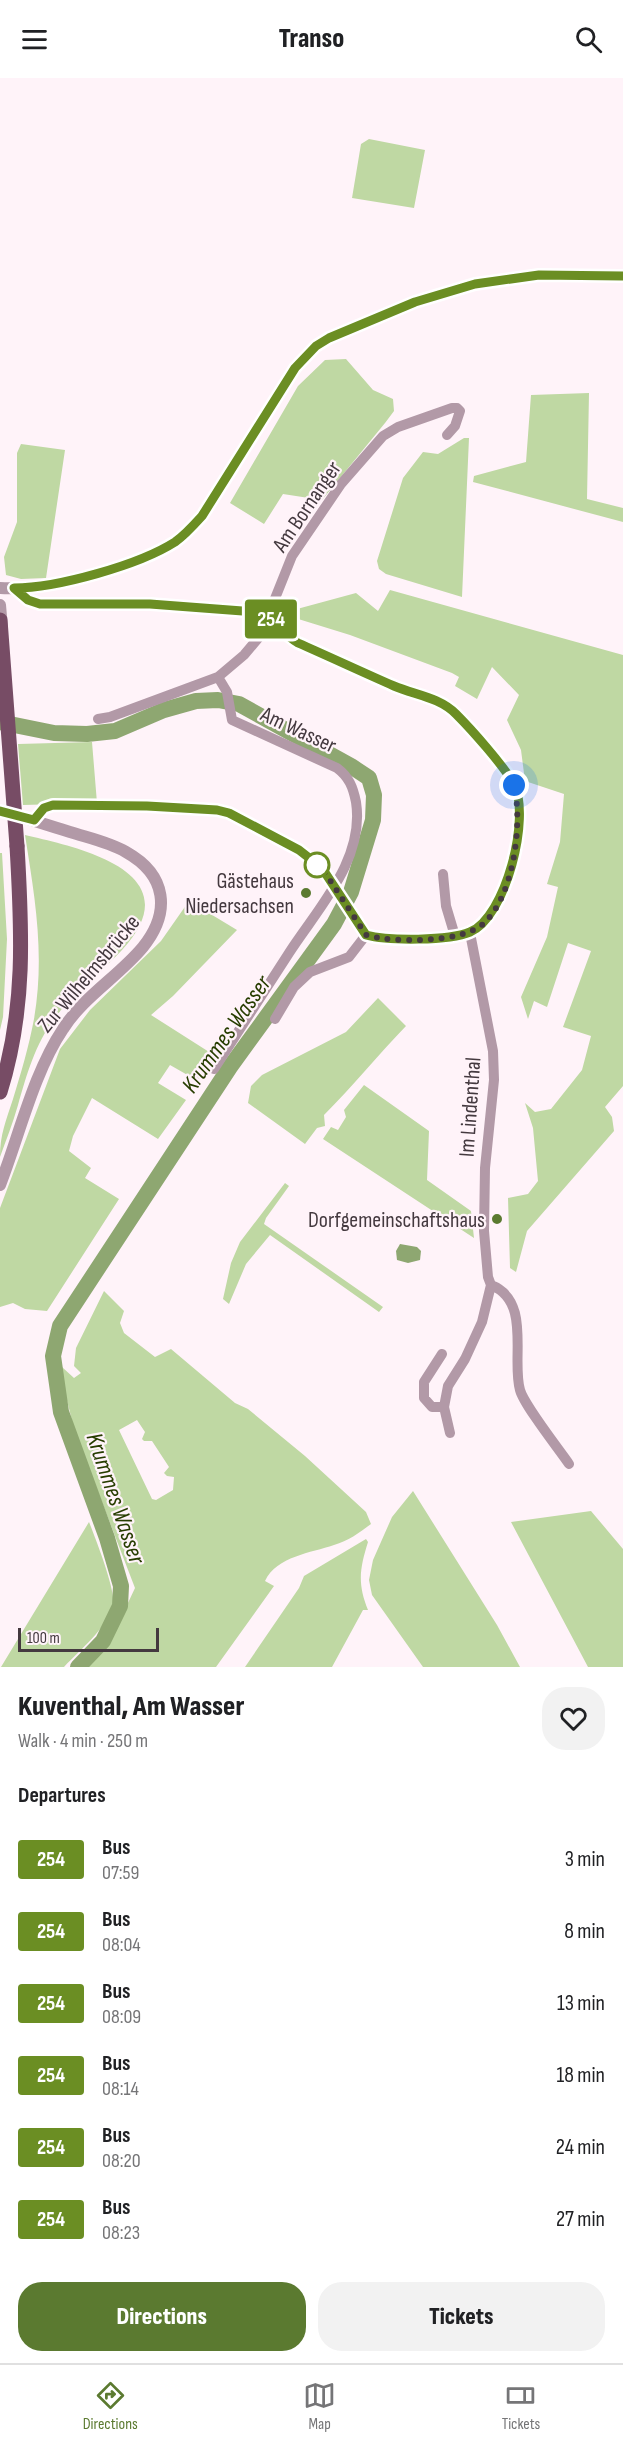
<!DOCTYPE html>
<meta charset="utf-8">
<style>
:root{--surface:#fff;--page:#f2f2f2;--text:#202124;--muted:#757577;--line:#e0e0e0;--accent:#5b7a30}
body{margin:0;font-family:"Sofia Sans Condensed",sans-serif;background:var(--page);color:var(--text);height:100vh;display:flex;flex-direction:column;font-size:22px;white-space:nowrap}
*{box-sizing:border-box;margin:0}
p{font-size:20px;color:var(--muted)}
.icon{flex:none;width:33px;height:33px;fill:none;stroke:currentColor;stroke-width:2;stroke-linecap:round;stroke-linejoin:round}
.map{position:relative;height:1589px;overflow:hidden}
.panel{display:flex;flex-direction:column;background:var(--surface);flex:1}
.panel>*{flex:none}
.badge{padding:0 12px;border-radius:4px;font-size:21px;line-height:39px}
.scale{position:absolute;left:18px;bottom:15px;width:141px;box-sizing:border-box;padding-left:6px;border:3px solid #44393f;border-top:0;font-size:16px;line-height:21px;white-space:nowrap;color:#44393f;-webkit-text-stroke:4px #fff3f9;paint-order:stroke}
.you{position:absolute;width:30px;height:30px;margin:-15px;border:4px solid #fff;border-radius:50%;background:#1a73e8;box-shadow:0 0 0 9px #1a73e833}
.map>.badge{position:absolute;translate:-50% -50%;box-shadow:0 0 0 3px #fff}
h2{padding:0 18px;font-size:22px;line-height:54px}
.round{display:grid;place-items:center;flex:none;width:63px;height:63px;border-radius:24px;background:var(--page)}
.summary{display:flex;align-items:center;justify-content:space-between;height:102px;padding:0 18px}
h1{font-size:28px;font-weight:800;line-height:45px}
.primary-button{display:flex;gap:12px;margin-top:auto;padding:12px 18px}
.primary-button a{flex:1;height:69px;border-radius:24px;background:var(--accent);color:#fff;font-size:24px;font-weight:800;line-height:69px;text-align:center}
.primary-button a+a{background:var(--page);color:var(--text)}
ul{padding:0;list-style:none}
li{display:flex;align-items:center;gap:18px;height:72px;padding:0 18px}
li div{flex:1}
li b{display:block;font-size:22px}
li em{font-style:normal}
li .badge{min-width:66px;font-weight:700;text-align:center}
header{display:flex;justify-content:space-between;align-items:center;height:78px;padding:0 18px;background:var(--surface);font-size:27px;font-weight:800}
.dock{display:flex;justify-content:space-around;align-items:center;height:84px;border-top:2px solid var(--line);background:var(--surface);font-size:16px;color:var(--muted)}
.dock a{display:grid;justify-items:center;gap:3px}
.dock .selected{color:var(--accent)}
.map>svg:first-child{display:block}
.green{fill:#bfd8a3;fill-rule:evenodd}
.water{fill:#8ea771}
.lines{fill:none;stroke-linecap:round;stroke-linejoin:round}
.river{stroke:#8ea771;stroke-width:16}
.minor{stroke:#b299a7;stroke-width:10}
.tertiary{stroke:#b299a7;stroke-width:12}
.primary{stroke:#774c65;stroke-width:15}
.primary-bridge{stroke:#774c65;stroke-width:15}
.line-casing{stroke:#fff;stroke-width:14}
.line{stroke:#6b8e23;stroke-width:9}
.walk{stroke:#44393f;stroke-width:6;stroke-dasharray:0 10.8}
.stop-dot{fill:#fff;stroke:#6b8e23;stroke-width:3}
.poi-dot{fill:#5b7a30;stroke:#fff3f9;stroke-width:2}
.labels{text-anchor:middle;stroke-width:4.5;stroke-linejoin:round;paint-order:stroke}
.street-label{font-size:22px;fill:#44393f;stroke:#fff3f9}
.poi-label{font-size:22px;fill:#44393f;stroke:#fff3f9;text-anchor:end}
.water-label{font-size:24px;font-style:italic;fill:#273d00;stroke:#fff3f9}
</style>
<header><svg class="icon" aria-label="menu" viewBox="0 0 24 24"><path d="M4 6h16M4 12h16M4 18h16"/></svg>Transo<svg class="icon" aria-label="search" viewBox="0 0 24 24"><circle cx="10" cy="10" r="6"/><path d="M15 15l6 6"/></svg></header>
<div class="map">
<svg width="623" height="1589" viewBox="0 0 623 1589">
<rect width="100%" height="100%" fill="#fff3f9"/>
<path class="green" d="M369 61 425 72 414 130 352 120 361 66Z
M346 281 373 312 393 321 394 333 385 345 322 422 283 416 264 446 230 425 298 308 325 282Z
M589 315 587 421 623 430V444L473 404 474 398 526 384 531 317Z
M464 360H469L462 519 386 496 379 491 377 483 403 400 423 374 438 376Z
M21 366 65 372 46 500 21 501 6 497 4 479 17 444V375Z
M390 512 623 577V1008L605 1029 612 1039 614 1053 527 1153 516 1194 510 1190 508 1120 528 1116 538 1103 533 1050 525 1025 535 1034 551 1031 582 992 591 958 563 949 591 873 568 865 547 929 534 923 528 941 521 919 547 859 558 809 547 806 560 764 564 716 525 703 521 672 507 642 519 617 492 589 477 621 455 608 459 599 452 595 350 557 295 540 297 531 356 515 378 533Z
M92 664 97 725 23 727 18 666Z
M25 757C82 770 193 795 122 872 101 895 73 914 55 940 35 966 27 996 18 1027 13 1045 6 1062 0 1079 0 1056 6 1043 13 1021 21 995 29 968 34 941 45 877 35 820 25 757Z
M0 775H2L7 861 3 939 0 952Z
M189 823 237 852 173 918 151 937 217 979 198 1003 170 987 158 1005 186 1022 158 1061 92 1020 73 1058 69 1073 91 1090 85 1100 119 1121 47 1233 25 1231 13 1225 0 1229V1130L60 971 90 932 161 863Z
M378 920 406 948C378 977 353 1008 324 1037L325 1048 317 1050 305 1066 248 1025 251 1008 262 997 346 954Z
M364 1007 429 1053 427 1102 471 1133 474 1160 323 1061 331 1049 338 1052 346 1039 344 1032Z
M285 1105 289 1108 266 1140 264 1146 383 1229 379 1234 270 1157 246 1186 229 1226 223 1221 231 1185 240 1164Z
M104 1213 124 1233 120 1245 124 1255 155 1279 171 1271 235 1325 248 1331 305 1378 366 1434 371 1446C359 1455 348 1463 334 1467 311 1475 277 1478 265 1503L274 1508 216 1589H87L111 1561 135 1510 75 1354 61 1299 62 1289 74 1300 81 1295 74 1288 76 1270ZM137 1342 145 1354 142 1361 144 1363H152L169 1389 164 1395 167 1398 174 1399 173 1412 156 1422 152 1421 119 1352Z
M413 1413 497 1547 520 1589H423L372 1517 369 1502 373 1482 392 1439Z
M591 1433 623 1471V1589H588L511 1444Z
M89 1444C95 1459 117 1515 113 1528 105 1552 81 1571 64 1589H1Z
M366 1461 368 1464C360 1490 357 1505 368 1532H363L332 1589H245L299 1510 304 1498Z"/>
<path class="water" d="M400 1166 417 1169 421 1173 420 1182 408 1185 397 1182 396 1173Z"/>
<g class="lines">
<path class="river" d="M0 644 54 655 87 656 115 653 164 632 196 623 218 622 239 626 351 688 369 700 374 717 373 742 351 814 334 846 230 989 60 1248 53 1278 61 1334 107 1460 121 1508 120 1528 103 1563 78 1589"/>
<path class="minor" d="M14 510 28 522 40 526H150L256 534C272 541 281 555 296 563 310 572 326 577 341 584 365 595 388 606 412 614 429 620 444 624 456 637 471 652 505 689 514 707 528 737 508 827 482 847 459 864 393 865 366 857L322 790 299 772 229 735 217 732 146 728 53 727 44 730 34 742
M98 641 110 639 218 599 244 577 260 558 292 478 341 406 383 358 398 349 452 330H457L460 333 455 348 447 357
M443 796 446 828 455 858
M470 855 493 973 494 1002 485 1090 484 1153 488 1199 491 1207
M275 941 294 909 310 894 349 879 366 857
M214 991C239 952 264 914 289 875 318 830 365 782 356 724 353 709 349 699 337 690L232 642 227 614 218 599
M491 1207C532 1223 511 1281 520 1312 524 1327 558 1370 569 1386
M442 1276 424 1304V1320L432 1329H444
M450 1355 444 1329 448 1308 465 1281 482 1244 491 1207"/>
<path class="tertiary" d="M0 510C47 513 135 489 175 464 185 457 193 448 202 438L295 290 316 268 329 260 415 224 475 206 539 197 623 198
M0 527 2 550
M0 733C24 739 47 747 70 754 89 760 109 764 126 774 167 797 171 834 143 869 119 898 83 919 63 951 34 994 19 1058 0 1107"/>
<path class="primary" d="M0 1014C26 931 22 853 17 768"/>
<path class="primary-bridge" d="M0 542 17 768"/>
</g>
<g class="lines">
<g class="line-casing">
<path id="line" d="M0 733 34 742 44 730 53 727 147 728 217 732 229 735 299 772 322 790 366 857C388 863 449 863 470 854 506 839 531 739 514 706 503 687 472 652 456 636 439 619 415 617 394 608 362 594 330 579 298 565 283 556 273 541 256 534L150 526H40L28 522 14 510C57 510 139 487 175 464 185 457 193 448 202 438L295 290 316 268 329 260 415 224 475 206 539 197 623 198"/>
</g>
<use href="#line" class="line"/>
<path class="walk" d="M317 787 322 790 366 857C392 865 462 865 483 846 514 819 523 745 514 707"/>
</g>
<circle class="stop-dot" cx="317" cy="787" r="12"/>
<g class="poi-dot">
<circle cx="306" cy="815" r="6"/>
<circle cx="497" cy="1141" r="6"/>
</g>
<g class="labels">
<g class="street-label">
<text transform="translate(306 428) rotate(-56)" y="8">Am Bornanger</text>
<text transform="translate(299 651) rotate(25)" y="8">Am Wasser</text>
<text transform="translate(88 895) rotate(-50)" y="8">Zur Wilhelmsbrücke</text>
<text transform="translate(469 1029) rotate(-86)" y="8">Im Lindenthal</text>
</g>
<g class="poi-label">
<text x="294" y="810">Gästehaus<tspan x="294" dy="25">Niedersachsen</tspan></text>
<text x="485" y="1149">Dorfgemeinschaftshaus</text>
</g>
<g class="water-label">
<text transform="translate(226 956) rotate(-55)" y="8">Krummes Wasser</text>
<text transform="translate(116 1420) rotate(71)" y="8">Krummes Wasser</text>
</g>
</g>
</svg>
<div class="scale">100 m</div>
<div class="you" style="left:514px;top:707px"></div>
<b class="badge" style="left:271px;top:541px;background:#6b8e23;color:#fff">254</b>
</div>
<section class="panel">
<div class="summary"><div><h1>Kuventhal, Am Wasser</h1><p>Walk · 4 min · 250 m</p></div><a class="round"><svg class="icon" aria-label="heart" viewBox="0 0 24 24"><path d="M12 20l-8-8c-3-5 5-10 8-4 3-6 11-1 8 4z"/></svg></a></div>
<h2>Departures</h2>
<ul>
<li><span class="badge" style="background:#6b8e23;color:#fff">254</span><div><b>Bus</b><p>07:59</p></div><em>3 min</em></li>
<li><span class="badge" style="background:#6b8e23;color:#fff">254</span><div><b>Bus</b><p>08:04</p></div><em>8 min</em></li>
<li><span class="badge" style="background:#6b8e23;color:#fff">254</span><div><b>Bus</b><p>08:09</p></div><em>13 min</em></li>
<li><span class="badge" style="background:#6b8e23;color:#fff">254</span><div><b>Bus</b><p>08:14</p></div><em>18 min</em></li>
<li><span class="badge" style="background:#6b8e23;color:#fff">254</span><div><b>Bus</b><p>08:20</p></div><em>24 min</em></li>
<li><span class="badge" style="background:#6b8e23;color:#fff">254</span><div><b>Bus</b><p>08:23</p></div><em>27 min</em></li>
</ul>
<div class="primary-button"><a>Directions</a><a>Tickets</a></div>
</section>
<nav class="dock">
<a class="selected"><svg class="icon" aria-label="directions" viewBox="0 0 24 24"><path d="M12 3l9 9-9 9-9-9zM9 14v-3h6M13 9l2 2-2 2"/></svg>Directions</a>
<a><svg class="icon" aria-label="map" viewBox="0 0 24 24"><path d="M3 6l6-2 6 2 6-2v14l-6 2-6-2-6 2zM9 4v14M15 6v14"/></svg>Map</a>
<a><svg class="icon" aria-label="tickets" viewBox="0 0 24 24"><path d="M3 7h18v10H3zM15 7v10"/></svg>Tickets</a>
</nav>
